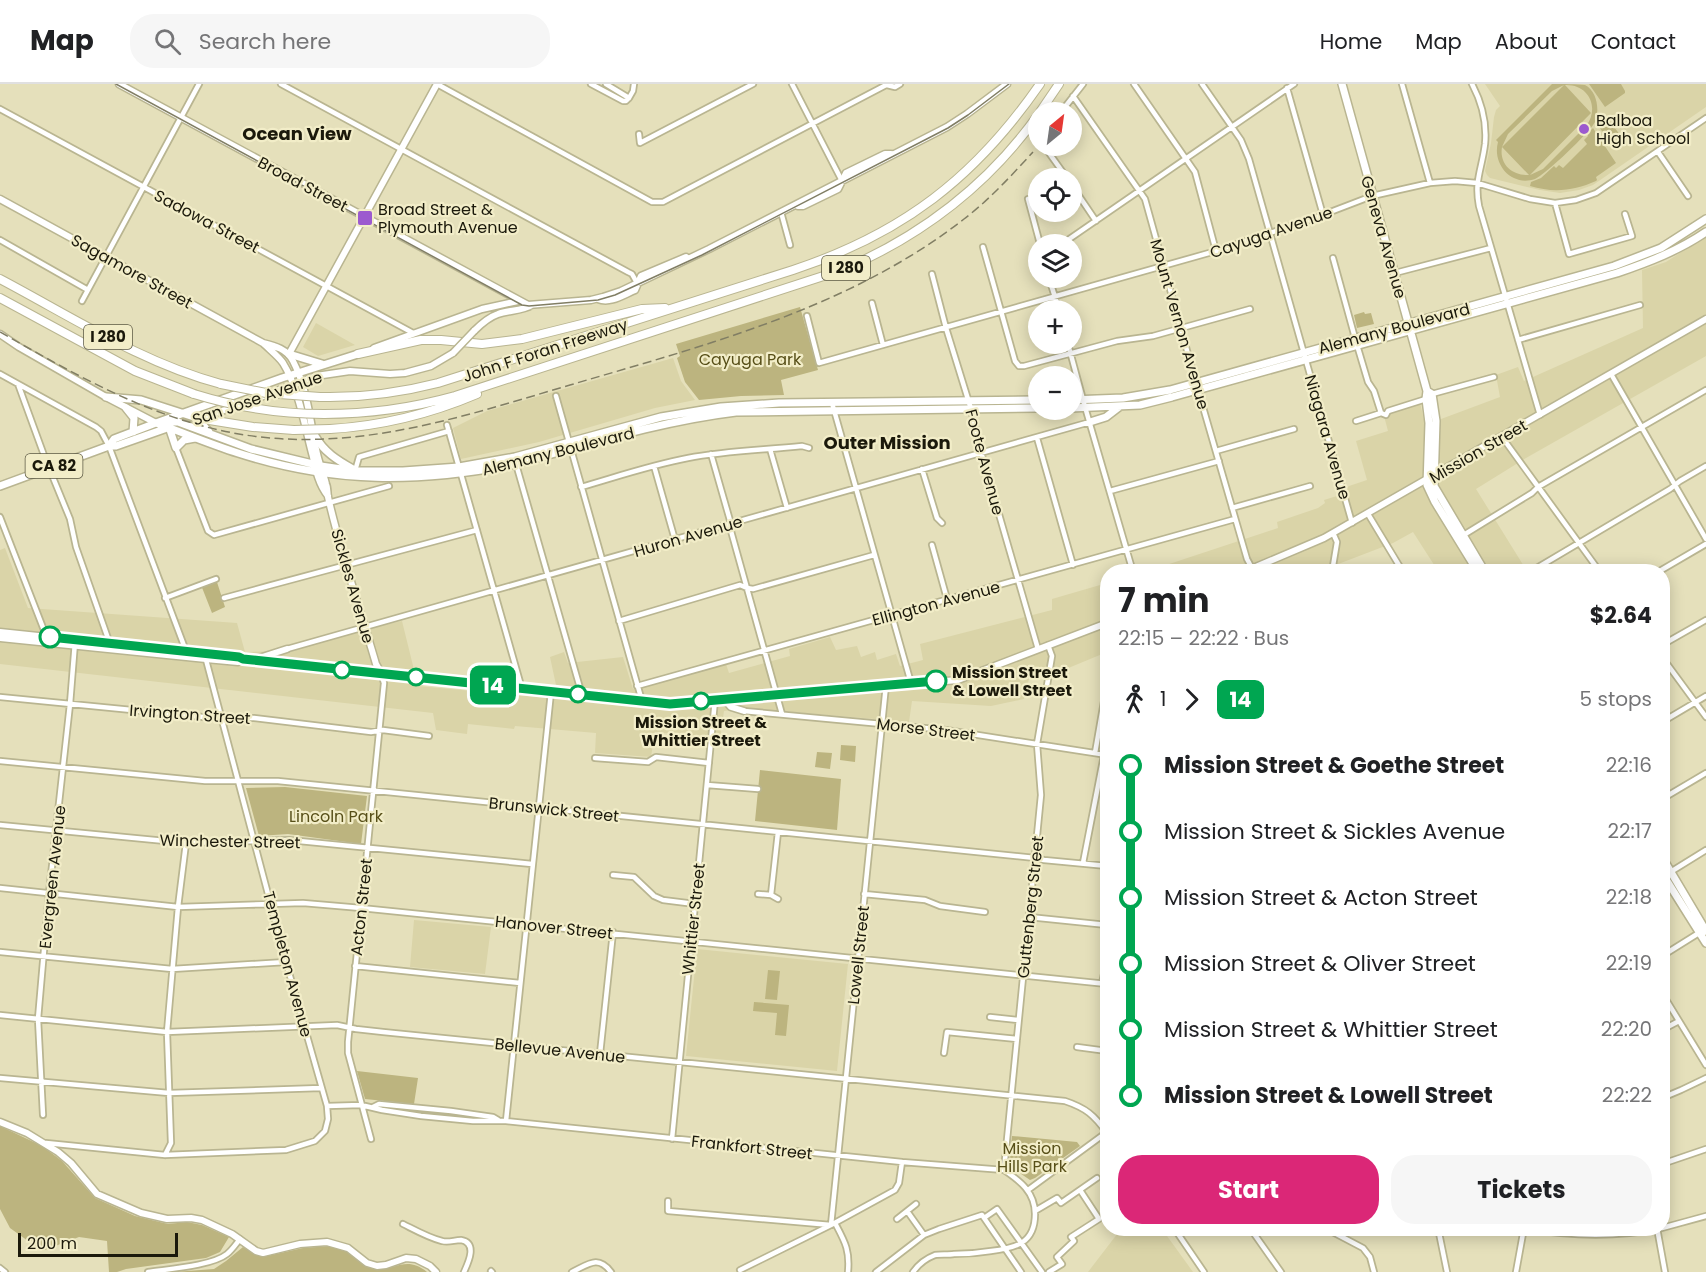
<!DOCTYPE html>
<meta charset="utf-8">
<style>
:root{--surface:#fff;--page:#f6f6f6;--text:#202124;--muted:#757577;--line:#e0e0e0;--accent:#db2777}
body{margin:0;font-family:Poppins,sans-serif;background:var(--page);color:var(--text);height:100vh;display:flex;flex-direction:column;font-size:22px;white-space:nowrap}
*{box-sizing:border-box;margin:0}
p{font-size:20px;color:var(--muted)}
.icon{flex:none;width:33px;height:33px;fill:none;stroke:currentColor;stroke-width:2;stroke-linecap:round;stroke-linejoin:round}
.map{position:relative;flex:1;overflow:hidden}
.panel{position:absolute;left:1100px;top:480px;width:570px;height:672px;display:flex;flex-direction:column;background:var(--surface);border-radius:24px;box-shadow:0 3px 15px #0003}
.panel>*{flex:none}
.badge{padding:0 12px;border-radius:9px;font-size:21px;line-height:39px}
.needle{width:39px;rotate:29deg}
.controls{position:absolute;left:1028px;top:18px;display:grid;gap:12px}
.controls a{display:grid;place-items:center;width:54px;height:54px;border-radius:50%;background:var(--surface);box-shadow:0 3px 15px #0003;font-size:30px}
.scale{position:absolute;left:18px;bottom:15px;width:160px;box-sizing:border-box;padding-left:6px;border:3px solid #1b190b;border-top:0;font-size:16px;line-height:21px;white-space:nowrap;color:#1b190b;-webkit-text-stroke:4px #f2edc8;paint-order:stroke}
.map>.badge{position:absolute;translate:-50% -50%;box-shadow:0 0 0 3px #fff}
.legs{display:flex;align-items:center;gap:9px;height:66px;padding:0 18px;font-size:20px}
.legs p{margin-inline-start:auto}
.headline{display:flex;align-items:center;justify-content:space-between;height:102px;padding:0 18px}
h1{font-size:33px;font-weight:700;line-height:45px}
.primary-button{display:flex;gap:12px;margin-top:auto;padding:12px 18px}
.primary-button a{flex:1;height:69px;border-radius:24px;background:var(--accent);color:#fff;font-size:24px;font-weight:700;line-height:69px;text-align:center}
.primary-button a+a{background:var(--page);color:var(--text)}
ul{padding:0 18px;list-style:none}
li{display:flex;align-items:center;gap:21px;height:66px;font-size:22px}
li i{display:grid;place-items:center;width:9px;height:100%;margin:0 8px;background:currentColor}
li i::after{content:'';width:15px;height:15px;margin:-8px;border:4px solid;border-radius:50%;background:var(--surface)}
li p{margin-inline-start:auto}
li:first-child i{background:linear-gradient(#0000 50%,currentColor 0)}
li:last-child i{background:linear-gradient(currentColor 50%,#0000 0)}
header{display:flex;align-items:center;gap:36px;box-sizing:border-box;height:84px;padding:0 30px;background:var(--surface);border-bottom:2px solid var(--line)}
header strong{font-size:28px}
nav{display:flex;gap:33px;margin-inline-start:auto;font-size:21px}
.search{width:420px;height:54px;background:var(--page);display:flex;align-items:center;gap:15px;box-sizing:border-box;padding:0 21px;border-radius:24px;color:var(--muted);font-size:22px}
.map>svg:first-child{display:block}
.built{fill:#dad4a8}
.green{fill:#bcb47f;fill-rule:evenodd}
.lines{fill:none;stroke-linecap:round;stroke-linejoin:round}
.street-casing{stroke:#b9b591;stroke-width:8}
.secondary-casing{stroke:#b9b591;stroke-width:9}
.primary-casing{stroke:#b9b591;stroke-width:10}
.highway-casing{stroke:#b9b591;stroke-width:10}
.street{stroke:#fff;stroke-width:4.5}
.secondary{stroke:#fff;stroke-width:6}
.primary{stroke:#fff;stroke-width:7}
.highway{stroke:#fff;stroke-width:8}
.tram{stroke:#817e64;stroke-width:1.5}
.rail{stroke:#817e64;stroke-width:1.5;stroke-dasharray:9 4.5;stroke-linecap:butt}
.secondary-bridge-casing{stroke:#b9b591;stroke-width:9;stroke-linecap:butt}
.highway-bridge-casing{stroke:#b9b591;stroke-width:10;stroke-linecap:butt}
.secondary-bridge{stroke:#fff;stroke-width:6}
.highway-bridge{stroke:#fff;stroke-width:8}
.line-1-casing{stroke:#fff;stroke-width:14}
.line-1{stroke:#00a651;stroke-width:9}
.poi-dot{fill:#9c5acf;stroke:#f2edc8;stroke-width:2}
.stop-1-dot{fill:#fff;stroke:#00a651;stroke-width:3}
.labels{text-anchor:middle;stroke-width:4.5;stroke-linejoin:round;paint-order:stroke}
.shield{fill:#f2edc8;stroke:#5c5944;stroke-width:1.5}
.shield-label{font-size:15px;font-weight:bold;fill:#1b190b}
.poi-label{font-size:16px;fill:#1b190b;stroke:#f2edc8;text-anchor:start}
.street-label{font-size:16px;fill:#1b190b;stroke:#f2edc8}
.park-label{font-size:16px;fill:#574f18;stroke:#f2edc8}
.stop-label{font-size:16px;font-weight:bold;fill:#1b190b;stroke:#f2edc8;text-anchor:start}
.neighbourhood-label{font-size:18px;font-weight:bold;fill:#1b190b;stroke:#f2edc8}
</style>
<header>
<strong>Map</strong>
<div class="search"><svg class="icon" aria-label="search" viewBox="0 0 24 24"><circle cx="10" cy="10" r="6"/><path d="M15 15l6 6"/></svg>Search here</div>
<nav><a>Home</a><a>Map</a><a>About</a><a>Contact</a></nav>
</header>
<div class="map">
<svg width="1706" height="1188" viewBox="0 0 1706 1188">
<rect width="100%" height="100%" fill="#e5e0bb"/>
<path class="built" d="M1485 0H1706V23L1593 101 1579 106 1560 109 1540 106 1490 94 1487 91 1485 87 1491 59 1494 33 1496 26 1500 22Z
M1706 152V272L1526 374 1476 405 1527 487H1438L1413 448 1393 459 1320 487 1145 488 1278 444 1277 438 1318 424 1325 419 1324 416 1337 412 1349 402 1367 396 1356 357 1388 347 1384 332 1420 318 1425 341 1500 313 1496 291 1518 283 1524 297 1643 244 1642 186 1666 178Z
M316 239 355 261 318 272 303 263Z
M673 274 681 297 695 316 655 324 539 358 461 375 453 344 487 327Z
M5 464 28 524 237 539 245 568 290 567 357 547 402 537 418 602 559 615 550 573 564 568 568 579 623 573 633 605 726 580 729 589 790 572 789 565 830 553 836 566 857 562 861 573 875 568 877 576 896 570 900 582 923 576 920 560 1052 526V515L1107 499V568L1066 585 1055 584 1044 592 1030 591 1024 615 991 622 912 617 909 638 746 624 724 627 720 655 655 648 651 673 595 669 596 649 515 642 514 645 468 640 467 650 436 646 433 629 0 580V466Z
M414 836 491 843 485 890 410 883Z
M697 865 848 880 837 987 686 972Z
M1121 1145H1162L1193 1188H1088Z"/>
<path class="green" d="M1552 0C1560 0 1578 0 1585 1 1597 7 1600 26 1595 38 1590 48 1545 91 1535 95 1511 103 1492 80 1498 58L1496 56ZM1564 1 1502 63 1508 50 1552 7ZM1565 1C1589 0 1600 24 1586 42L1543 85 1530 91 1591 29ZM1502 63 1529 91C1512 92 1499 80 1502 63Z
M1589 0H1621L1625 7V9L1605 23Z
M1609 36 1620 51 1610 58 1599 43Z
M1593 44 1616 79 1596 93 1597 96 1596 97C1574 107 1553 109 1530 102L1531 98 1541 94 1554 82 1556 84 1559 81 1563 84 1587 60 1584 56 1588 52 1587 50Z
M800 223 818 286 781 296 784 311 741 312 699 316 685 298 677 274 680 272 676 260Z
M1364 228 1365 230 1371 229 1374 240 1357 244 1354 231Z
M216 495 225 523 212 529 201 501Z
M841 661 856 662 855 678 840 676Z
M817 668 832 669 830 685 815 683Z
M760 686 841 695 837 746 755 737Z
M285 703 367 712 361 760 288 750 259 752 246 704Z
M768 886 780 887 777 916 765 915Z
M754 918 789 921 786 952 775 951 777 929 753 927Z
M357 987 418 994 414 1020 365 1015Z
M0 1042 42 1062 62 1077 95 1114 135 1132 168 1140 187 1138 202 1141 229 1153 220 1168 206 1174 126 1185 117 1188H109L107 1157 79 1153 42 1167 10 1144 0 1125Z
M1012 1052 1077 1058 1080 1062 1035 1094 1030 1096 1014 1085 1009 1079Z
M330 1162C334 1163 339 1164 344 1166 356 1171 362 1183 376 1185 395 1187 406 1171 427 1188H174L214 1185 226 1177 243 1163 262 1173 303 1164Z"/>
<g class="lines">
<g class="street-casing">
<path id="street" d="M281 0 628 188 632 190 637 199
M437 0 652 118H663L888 0
M591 0 623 17H626L629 14
M606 0 629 14
M792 0 842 97
M1134 0 1195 88 1216 167
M1202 0 1241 56 1249 75 1352 439
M1402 0 1430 99
M1472 0C1482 19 1487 39 1485 60 1482 85 1474 96 1479 122L1540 331
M887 1 895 3 900 0
M1287 4 1323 131
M1073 12 1145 115 1196 299 1247 475 1254 488
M629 14 633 7 634 0
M0 25 413 249
M1061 28 1083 0
M639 50 640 59 753 0
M1044 62 1067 94
M1658 68 1688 112
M1071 100 1096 137
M1028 115 1040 160
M1555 119 1569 170 1632 152 1625 130
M781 128 790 161
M0 156 88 206
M1062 160 1294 0
M983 163 1015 277 1019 282H1024L1117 257 1153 252 1250 225
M1333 174 1355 254
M1395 189 1491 164
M932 190 946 244 971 325 981 368 1038 565
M1049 194 1059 226
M82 217 199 0
M872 219 883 261
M807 232 819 279 1216 167 1312 135 1372 112 1430 99 1455 97 1477 99 1530 115 1555 119 1576 116 1596 109 1706 34
M1518 256 1640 221
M1068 260 1085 323 1133 488
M0 290 96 343 101 347 109 362 186 567
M1611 290 1706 455
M18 300 45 374 70 435 76 463 110 560
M556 312 642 617
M832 319 911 599
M1381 329 1386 331 1388 327 1426 315 1432 310 1494 293
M1356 337 1381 329 1374 307 1368 298 1357 261
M447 341 522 605
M1502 353 1600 488
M1037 354 1073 481
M176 364 208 447 214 451 389 402
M770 365 787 424
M1216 367 1294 345
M711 370 731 440V447L782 630
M516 380 582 611
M654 382 675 456
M922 385 937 434 942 439
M355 387 359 373 449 347
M581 403C616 393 651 381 688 374 725 367 764 366 802 362L809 364
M1110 407 1219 377
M1232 424 1310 402
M1368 430 1403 488
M0 433 47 554
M1462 452 1532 409 1538 403 1706 306
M932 461 947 515
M1332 488 1337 458 1333 449
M1530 488 1670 405 1680 397 1706 382
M1658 488 1706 460
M165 514 216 495
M224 514C308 491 392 469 477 446
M619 537 740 501 747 504 753 505 874 471
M1662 561 1706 536
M287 565 1090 338
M1662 573 1706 633
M637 602 1235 435
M0 613 213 634H254L371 648 383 646 429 652
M744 627 946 646 1107 671
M1662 638 1706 612
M1095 669 1107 600
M595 674 648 678 656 673 709 679
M0 677 205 697H278L1035 774 1044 776 1107 782
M707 701 758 705
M1662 715 1706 689
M0 741 186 759 289 756 532 780
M1083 779 1104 671
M613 791 634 793 654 812 663 816 695 820
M1664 792 1706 766
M0 804 178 823 303 819 361 824 1107 900
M758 810 771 811 778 815
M864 810 925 816 940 822 985 828
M771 811 778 748
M1029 833 1107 841
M0 868 172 885 286 878
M1662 872 1702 847
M355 882 520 899
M1102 899 1107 876
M1662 909 1706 981
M0 931 167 948 337 941 356 945 383 948 1065 1017C1086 1024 1094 1031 1107 1049
M990 933 1018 936
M1662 946 1679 937
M1077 963 1107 967
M944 969 947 948 1017 955
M600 970 613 848
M0 994 169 1009 321 1004
M1662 1014 1681 1006 1706 994
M327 1022 361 1021 382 1026 421 1032 473 1037H506L902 1078 1004 1086C1020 1097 1035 1108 1035 1130 1035 1159 1016 1164 991 1167 979 1169 966 1170 954 1170 948 1171 940 1170 935 1171 927 1174 918 1181 913 1188
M373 1023 379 1020 451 1027 493 1033 498 1036
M43 1031 38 935 49 809 70 620 75 558
M506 1037 551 608
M371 1055 348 969V958L384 599 381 589
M672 1055 715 616
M46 1059 165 1071 286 1066 315 1057 325 1047 328 1035 327 1022 286 878 205 572
M165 1071 171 1059 167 948 178 823 186 759
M1662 1080 1706 1065
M1004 1086 1041 711 1037 660 1052 572 1048 561
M1028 1106 1107 1048
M668 1117V1127L831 1141 886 601
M907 1127 924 1151
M1035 1127 1057 1114 1061 1119 1097 1094
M984 1134 997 1125 1042 1188
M897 1135 916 1120
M835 1139C845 1158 850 1166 848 1188
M403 1140C415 1146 429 1154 442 1157 449 1159 454 1156 461 1156 478 1159 468 1179 464 1188
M1174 1144 1204 1188
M1250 1144 1281 1188
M1325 1144 1363 1164 1370 1173 1374 1188
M1438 1144 1447 1188
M1523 1144C1569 1152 1615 1154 1660 1144
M1657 1144 1665 1188
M1662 1144 1706 1132
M0 1184 5 1188
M740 1186 831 1141 895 1106 899 1099 902 1078
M491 1187 492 1188
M148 1188C167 1185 212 1182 227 1170 232 1166 236 1160 240 1155
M572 1188C589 1180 598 1171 611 1188
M876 1188 924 1151 939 1145 982 1131 1021 1188
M1049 1188 1062 1180 1057 1173 1074 1157 1071 1153 1099 1135 1080 1106
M1516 1188 1524 1144"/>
</g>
<g class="secondary-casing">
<path id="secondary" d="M119 0 528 221 591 216 603 213 621 207 709 165 947 43 967 30 1007 0
M0 115 263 259C275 262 287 265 293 277 307 304 310 336 316 365 318 377 323 388 326 400 328 404 327 409 328 413 341 470 360 525 376 580L381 589
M798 122H803L838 105 846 89 885 70H891
M598 215C610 220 623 211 635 206L641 192 686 173
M474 247C481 240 489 233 498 230 509 226 522 227 532 221
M0 250 19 263 106 313 156 339
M263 259C269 265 279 273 283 279 299 305 305 344 313 373 316 387 319 401 328 412
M374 264 482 225 518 217
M289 270 437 0
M200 334 237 322 316 292 350 287 390 290 405 289 431 282 453 269
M1244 488 1324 454 1706 235
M0 548 239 573 243 575 253 576 670 620 958 596 1107 539
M0 554 206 575 238 578 243 575
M256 575 287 565
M724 615 731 623 744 627
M0 1038 27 1049 58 1068 71 1079 97 1110 141 1129 167 1135 191 1134 202 1136 232 1150 256 1167 263 1169 300 1160 327 1158 348 1164 367 1179 377 1182 386 1181 406 1174 416 1175 430 1182 436 1188"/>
</g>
<g class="primary-casing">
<path id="primary" d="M1342 0 1427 307 1426 315 1429 339 1427 401 1435 418 1478 488
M289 270 322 280
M1427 307 1432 310 1436 337 1434 402 1485 488
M106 313 141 316 197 334 209 348
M1071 316 1123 314 1170 306 1614 182 1661 164 1706 135
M126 324 134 334 133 348
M1071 324 1140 321 1172 313 1617 189C1649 178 1678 167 1706 148
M159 338H178L251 365 321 382 355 387H403L459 383 515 373 661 333 721 323 779 319 1038 316
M1090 338 1106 333 1119 323
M156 339C184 349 210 360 238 369 334 400 418 399 516 380 589 360 661 337 736 328L1038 324
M169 343 176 364 184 356 195 354
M315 352C324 368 337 376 353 385
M109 362 114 355 156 339 282 294 358 270
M0 402 109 362H116L170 343
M1662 773 1706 847
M1662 789 1706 859"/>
</g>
<g class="highway-casing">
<path id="highway" d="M1040 28 1059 0
M0 195C72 233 142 279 221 300
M0 214 135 287 194 310
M358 270 421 256H441L482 260 522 255 642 225 665 224
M320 313C360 314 399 309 438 299L793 186C902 150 975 94 1040 0
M324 330C369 330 412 324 455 312L842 186C921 152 988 101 1038 31
M197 334 253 343 294 346
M330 345C381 342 430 330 477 310"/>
</g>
<use href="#street" class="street"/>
<use href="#secondary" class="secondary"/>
<use href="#primary" class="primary"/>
<use href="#highway" class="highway"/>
<path class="tram" d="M116 0 522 221 529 222 598 216 615 211 702 171 948 44 968 31 1009 0"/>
<path class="rail" d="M0 248C83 295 164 342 260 353 368 365 468 331 570 301 706 261 850 224 964 135 989 116 1011 92 1033 68"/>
<g class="secondary-bridge-casing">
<path id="secondary-bridge" d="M453 269 474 247"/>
</g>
<g class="highway-bridge-casing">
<path id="highway-bridge" d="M221 300 266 309 320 313
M194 310C236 323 280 330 324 330
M294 346 330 345"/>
</g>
<use href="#secondary-bridge" class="secondary-bridge"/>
<use href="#highway-bridge" class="highway-bridge"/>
</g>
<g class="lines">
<g class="line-1-casing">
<path id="line-1" d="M50 553 239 573 243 575 253 576 670 620 936 597"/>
</g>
<use href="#line-1" class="line-1"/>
</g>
<g class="poi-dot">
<circle cx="1584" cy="45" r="6"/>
<rect x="357" y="126" width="16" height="16" rx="3"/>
</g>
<g class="stop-1-dot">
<circle cx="50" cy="553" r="10"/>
<circle cx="342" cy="586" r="8"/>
<circle cx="416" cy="593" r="8"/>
<circle cx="936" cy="597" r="10"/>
<circle cx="578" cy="610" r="8"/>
<circle cx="701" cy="617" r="8"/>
</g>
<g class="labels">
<g class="shield">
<rect x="822" y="172" width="48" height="24" rx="4.5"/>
<rect x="84" y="241" width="48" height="24" rx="4.5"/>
<rect x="25.5" y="370" width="57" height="24" rx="4.5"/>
</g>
<g class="shield-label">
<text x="846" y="189">I 280</text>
<text x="108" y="258">I 280</text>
<text x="54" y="387">CA 82</text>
</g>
<g class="poi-label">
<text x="1596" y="42">Balboa<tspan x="1596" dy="18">High School</tspan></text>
<text x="378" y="131">Broad Street &amp;<tspan x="378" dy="18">Plymouth Avenue</tspan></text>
</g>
<g class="street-label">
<text transform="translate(303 100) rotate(28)" y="6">Broad Street</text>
<text transform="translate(207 137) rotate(28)" y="6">Sadowa Street</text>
<text transform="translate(1271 148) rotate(-19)" y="6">Cayuga Avenue</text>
<text transform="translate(1384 153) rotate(74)" y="6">Geneva Avenue</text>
<text transform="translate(132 187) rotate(29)" y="6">Sagamore Street</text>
<text transform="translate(1180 240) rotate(74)" y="6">Mount Vernon Avenue</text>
<text transform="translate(1394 244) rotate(-15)" y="6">Alemany Boulevard</text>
<text transform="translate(545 266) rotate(-18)" y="6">John F Foran Freeway</text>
<text transform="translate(257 314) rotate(-19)" y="6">San Jose Avenue</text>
<text transform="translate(1328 353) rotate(74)" y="6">Niagara Avenue</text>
<text transform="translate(558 367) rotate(-14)" y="6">Alemany Boulevard</text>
<text transform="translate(1478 367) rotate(-30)" y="6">Mission Street</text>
<text transform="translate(985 378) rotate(75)" y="6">Foote Avenue</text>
<text transform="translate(688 452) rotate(-16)" y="6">Huron Avenue</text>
<text transform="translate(353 502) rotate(74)" y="6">Sickles Avenue</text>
<text transform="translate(936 519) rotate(-15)" y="6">Ellington Avenue</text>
<text transform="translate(190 630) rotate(4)" y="6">Irvington Street</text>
<text transform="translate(926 645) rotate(7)" y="6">Morse Street</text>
<text transform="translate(554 725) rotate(6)" y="6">Brunswick Street</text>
<text transform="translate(230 757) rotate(1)" y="6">Winchester Street</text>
<text transform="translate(52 793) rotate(-84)" y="6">Evergreen Avenue</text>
<text transform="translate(361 823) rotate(-84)" y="6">Acton Street</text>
<text transform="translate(1030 823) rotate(-84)" y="6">Guttenberg Street</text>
<text transform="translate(693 835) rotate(-84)" y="6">Whittier Street</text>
<text transform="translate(554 843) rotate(6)" y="6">Hanover Street</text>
<text transform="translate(858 871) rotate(-84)" y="6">Lowell Street</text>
<text transform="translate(288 880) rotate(75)" y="6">Templeton Avenue</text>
<text transform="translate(560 966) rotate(6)" y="6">Bellevue Avenue</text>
<text transform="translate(752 1063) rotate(6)" y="6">Frankfort Street</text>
</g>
<g class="park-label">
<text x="750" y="281">Cayuga Park</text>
<text x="336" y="738">Lincoln Park</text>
<text x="1032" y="1070">Mission<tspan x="1032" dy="18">Hills Park</tspan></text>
</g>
<g class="stop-label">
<text x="952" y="594">Mission Street<tspan x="952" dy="18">&amp; Lowell Street</tspan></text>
<text x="701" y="644" text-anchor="middle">Mission Street &amp;<tspan x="701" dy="18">Whittier Street</tspan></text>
</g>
<g class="neighbourhood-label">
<text x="297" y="56">Ocean View</text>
<text x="887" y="365">Outer Mission</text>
</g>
</g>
</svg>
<div class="controls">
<a><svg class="needle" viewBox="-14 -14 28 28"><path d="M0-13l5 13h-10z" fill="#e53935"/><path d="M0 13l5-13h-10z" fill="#757577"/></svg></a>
<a><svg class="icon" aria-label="locate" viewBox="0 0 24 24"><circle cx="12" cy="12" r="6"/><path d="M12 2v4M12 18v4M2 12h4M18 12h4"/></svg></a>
<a><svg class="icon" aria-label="layers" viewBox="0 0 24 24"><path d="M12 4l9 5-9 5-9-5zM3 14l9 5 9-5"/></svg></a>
<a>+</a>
<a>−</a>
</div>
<div class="scale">200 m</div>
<b class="badge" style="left:493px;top:601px;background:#00a651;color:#fff">14</b>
<section class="panel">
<div class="headline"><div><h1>7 min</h1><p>22:15 – 22:22 · Bus</p></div><b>$2.64</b></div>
<div class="legs"><svg class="icon" aria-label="walk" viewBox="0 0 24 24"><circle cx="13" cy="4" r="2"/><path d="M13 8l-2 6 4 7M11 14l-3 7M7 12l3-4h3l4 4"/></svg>1<svg class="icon" aria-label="forward" viewBox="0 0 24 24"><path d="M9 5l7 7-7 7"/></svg><b class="badge" style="background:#00a651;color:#fff">14</b><p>5 stops</p></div>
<ul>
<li><i style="color:#00a651"></i><b>Mission Street &amp; Goethe Street</b><p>22:16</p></li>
<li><i style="color:#00a651"></i><span>Mission Street &amp; Sickles Avenue</span><p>22:17</p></li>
<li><i style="color:#00a651"></i><span>Mission Street &amp; Acton Street</span><p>22:18</p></li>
<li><i style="color:#00a651"></i><span>Mission Street &amp; Oliver Street</span><p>22:19</p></li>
<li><i style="color:#00a651"></i><span>Mission Street &amp; Whittier Street</span><p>22:20</p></li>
<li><i style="color:#00a651"></i><b>Mission Street &amp; Lowell Street</b><p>22:22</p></li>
</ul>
<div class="primary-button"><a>Start</a><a>Tickets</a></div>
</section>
</div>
